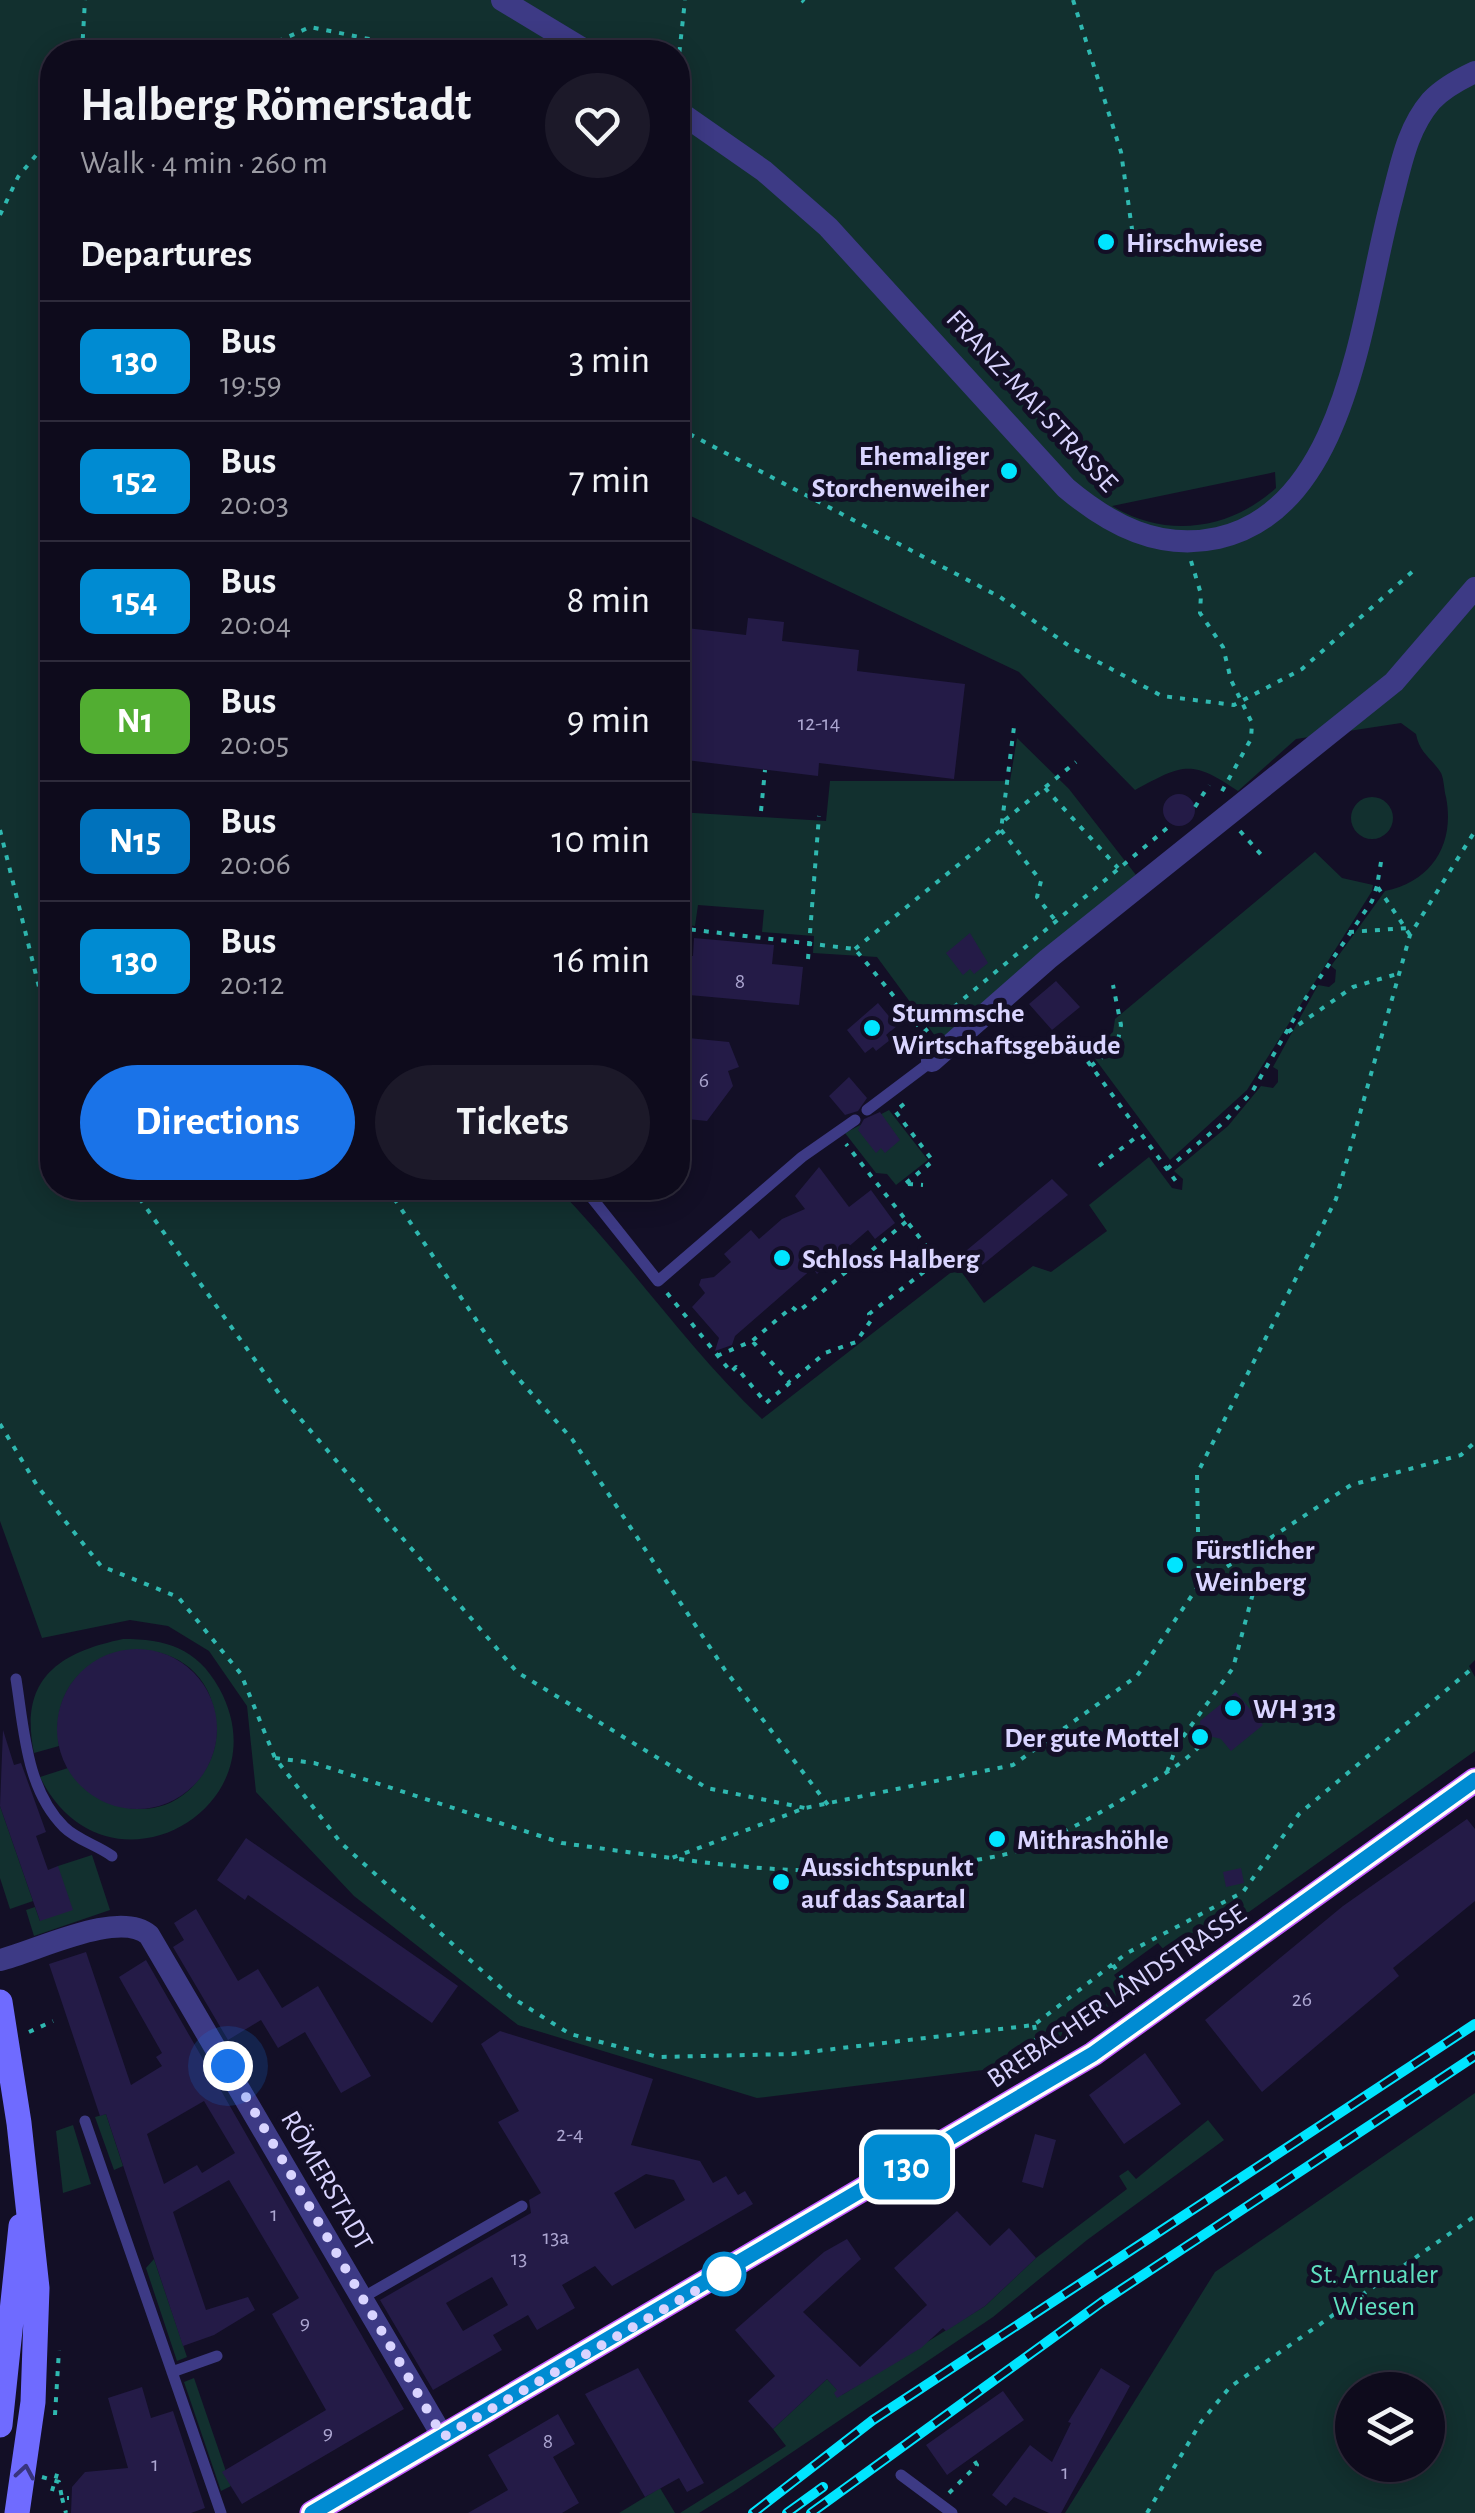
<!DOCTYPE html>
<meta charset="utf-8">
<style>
:root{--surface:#0e0b1c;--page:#1c1929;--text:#f1f3f6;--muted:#9b9ba3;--line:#2e2b3b;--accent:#1a73e8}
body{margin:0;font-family:"Alegreya Sans",sans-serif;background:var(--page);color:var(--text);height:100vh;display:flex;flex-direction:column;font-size:38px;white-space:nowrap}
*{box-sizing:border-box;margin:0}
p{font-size:32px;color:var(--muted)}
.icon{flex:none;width:55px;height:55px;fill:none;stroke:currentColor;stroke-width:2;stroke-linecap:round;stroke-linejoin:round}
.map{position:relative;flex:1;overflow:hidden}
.panel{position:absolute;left:40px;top:40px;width:650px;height:1160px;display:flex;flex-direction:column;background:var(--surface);border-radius:40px;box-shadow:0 5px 25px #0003,0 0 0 2px var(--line)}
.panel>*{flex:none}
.badge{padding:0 20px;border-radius:15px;font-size:35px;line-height:65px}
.buttons{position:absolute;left:1335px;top:2372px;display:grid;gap:20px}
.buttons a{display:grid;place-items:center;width:110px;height:110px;border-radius:50%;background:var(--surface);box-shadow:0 5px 25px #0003,0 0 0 2px var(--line);font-size:50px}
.you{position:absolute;width:50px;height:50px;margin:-25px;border:8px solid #fff;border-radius:50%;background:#1a73e8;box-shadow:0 0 0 15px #1a73e833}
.map>.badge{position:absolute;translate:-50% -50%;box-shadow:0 0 0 5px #fff}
h2{padding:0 40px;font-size:38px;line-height:90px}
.round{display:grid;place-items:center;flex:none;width:105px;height:105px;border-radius:52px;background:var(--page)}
.summary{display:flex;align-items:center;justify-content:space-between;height:170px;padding:0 40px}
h1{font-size:48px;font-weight:700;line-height:75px}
.action{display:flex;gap:20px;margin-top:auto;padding:20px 40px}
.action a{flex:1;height:115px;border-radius:60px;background:var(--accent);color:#fff;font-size:40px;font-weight:700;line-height:115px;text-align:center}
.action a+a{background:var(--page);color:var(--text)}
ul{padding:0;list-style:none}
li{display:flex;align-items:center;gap:30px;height:120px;padding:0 40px;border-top:2px solid var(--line)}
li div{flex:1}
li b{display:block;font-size:38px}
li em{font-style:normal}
li .badge{min-width:110px;font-weight:700;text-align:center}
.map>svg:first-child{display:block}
.green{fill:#12302f;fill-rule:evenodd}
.building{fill:#241b47;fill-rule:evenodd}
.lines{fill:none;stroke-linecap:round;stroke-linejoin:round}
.path{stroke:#2fb8b0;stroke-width:4;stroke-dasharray:5 8;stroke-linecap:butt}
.lane{stroke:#3d3a85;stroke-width:11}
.street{stroke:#3d3a85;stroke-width:22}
.secondary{stroke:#6f6bff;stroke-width:25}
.primary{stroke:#c25bff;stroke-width:25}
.rail-casing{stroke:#00e5ff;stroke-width:10}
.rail{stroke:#130f26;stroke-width:6;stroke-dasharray:19;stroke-linecap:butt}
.oneway{stroke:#38347d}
.line-casing{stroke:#fff;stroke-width:22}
.line{stroke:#008bd2;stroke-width:15}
.walk{stroke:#d9d4ff;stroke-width:10;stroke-dasharray:0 18}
.poi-dot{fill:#00e5ff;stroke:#130f26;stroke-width:4}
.stop-dot{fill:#fff;stroke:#008bd2;stroke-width:5}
.labels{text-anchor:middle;stroke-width:10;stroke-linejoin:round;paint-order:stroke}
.number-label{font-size:22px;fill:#aca6d1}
.poi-label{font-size:28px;font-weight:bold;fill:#d9d4ff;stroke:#130f26;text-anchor:start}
.street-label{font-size:28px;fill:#d9d4ff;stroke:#130f26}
.park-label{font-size:28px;fill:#5fe0c0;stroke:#130f26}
</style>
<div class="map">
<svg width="1475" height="2513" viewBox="0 0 1475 2513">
<rect width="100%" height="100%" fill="#130f26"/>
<path class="green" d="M0 0H1475V1660L1469 1666 1475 1677V1751L1176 1964 1158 1943 1114 1975 1130 1999 1000 2082 991 2069 757 2098 518 2025 354 1896 256 1792 247 1706 209 1651 168 1626 130 1620 42 1638 0 1521ZM52 52H678V510L1019 672 1135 790C1183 764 1191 759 1238 791L1296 739 1401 723 1416 734C1420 754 1431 757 1441 773 1444 779 1444 790 1446 797 1455 843 1433 881 1385 891L1331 966 1336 970 1335 982 1329 987 1318 985 1273 1067 1278 1070V1082L1273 1088 1261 1086 1228 1126 1174 1171 1183 1179 1182 1190 1172 1188 1149 1157 1089 1205 1107 1231 1051 1272 1033 1266 984 1303 958 1267 762 1419C687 1348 629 1261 557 1188H52ZM1275 472 1276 488C1230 530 1166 539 1112 506Z
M1017 738 1069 789 1136 875 941 1044 877 957 813 953 814 936 762 932 764 910 698 905 695 926 678 924V812L826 821 830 781H1010Z
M1351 818a21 21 0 1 1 42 0a21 21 0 1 1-42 0Z
M1315 852 1342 878 1373 885 1372 891 1247 1090 1170 1160 1090 1052 1113 1032 1115 1019Z
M889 1110 928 1160 896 1185 887 1174 876 1173 845 1133Z
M123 1639C166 1639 197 1648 219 1688 286 1809 105 1909 40 1777L68 1768C93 1807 150 1825 188 1791 207 1773 219 1750 216 1723 208 1614 42 1632 59 1746L34 1753C19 1680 57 1653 123 1639Z
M0 1806 33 1901 10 1909 0 1878Z
M92 1855 110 1910 34 1936 26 1910 35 1907 40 1921 58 1866Z
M1475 2093V2513H1065L1215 2272ZM1352 2390H1428V2465H1352Z
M106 2114 123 2166 114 2170 95 2117Z
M1208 2120 1224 2140 1087 2240 993 2317 733 2492 699 2513H680L786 2446 773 2429 827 2379 842 2395 985 2306 1036 2258 1127 2189 1119 2176 1128 2170 1136 2179Z
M73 2125 91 2184 63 2193 56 2131Z
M154 2259 187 2357 177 2361 146 2268Z
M194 2378 231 2486 221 2491 184 2382Z
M660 2488 675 2513H619Z"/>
<path class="building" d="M748 618 784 622 782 641 859 650 857 671 965 684 954 779 819 763 818 776 678 759V627L746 635Z
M1163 810a16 16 0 1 1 32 0a16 16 0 1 1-32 0Z
M970 933 988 963 974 974 970 969 963 975 946 953Z
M694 938 774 945 772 964 803 967 799 1005 678 994V955L693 956Z
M1056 981 1080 1007 1052 1030 1029 1004Z
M878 1003 897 1026 886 1035 890 1040 876 1051 873 1047 865 1053 847 1030Z
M678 1037 729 1042 739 1067 728 1071 733 1086 707 1121 678 1118Z
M849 1077 867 1098 858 1111 845 1115 829 1096Z
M880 1112 900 1140 885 1153 881 1148 876 1153 858 1130 864 1119Z
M819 1167 849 1207 871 1190 895 1223 875 1239 868 1230 817 1274 813 1268 735 1336 732 1345 715 1351 719 1338 692 1307 705 1293 699 1285 701 1279 714 1277 731 1262 724 1254 751 1230 759 1239 782 1219 805 1209 795 1196Z
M1052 1179 1068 1195 975 1271 961 1255Z
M57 1729a80 80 0 1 1 160 0a80 80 0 1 1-160 0Z
M1236 1692 1263 1725 1231 1751 1221 1739 1201 1734 1200 1721Z
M3 1730 14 1765 21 1763 46 1832 36 1836 48 1870 58 1866 73 1910 40 1921 0 1806Z
M1467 1819 1475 1829V1901L1393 1968 1399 1976 1262 2092 1205 2020 1343 1906Z
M246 1838 458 1986 432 2023 248 1895 245 1900 217 1880Z
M1241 1868 1244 1883 1226 1887 1223 1872Z
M196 1909 238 1981 258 1969 282 2008 318 1986 371 2076 341 2093 305 2032 278 2048 261 2020 228 2040 173 1947 184 1940 174 1923Z
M86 1952 131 2085 162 2066 156 2057 162 2053 119 1977 146 1960 404 2409 242 2504 222 2472 326 2410 272 2314 299 2298 229 2180 173 2212 206 2310 248 2297 255 2310 214 2335 183 2346 106 2114 100 2116 49 1964ZM204 2101 235 2153 202 2173 197 2165 164 2184 147 2134Z
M500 2031 653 2079 631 2145 700 2161 713 2183 726 2176 738 2195 745 2191 753 2204 612 2286 595 2266 562 2285 575 2308 537 2330 528 2315 493 2335 502 2350 433 2390 380 2300 531 2213 529 2200 541 2193 498 2122 519 2111 481 2044ZM646 2174 674 2180 685 2200 635 2229 614 2193ZM492 2277 508 2305 463 2331 446 2303Z
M1145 2053 1181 2104 1124 2144 1089 2095Z
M1035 2134 1056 2140 1043 2188 1022 2182Z
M957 2211 990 2246 1009 2228 1036 2258 985 2306 946 2331 943 2328 921 2348 837 2398 834 2393 837 2390 827 2379 773 2429 748 2401 775 2376 735 2330 824 2252 847 2239 861 2259 803 2312 860 2367 927 2305 894 2268Z
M638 2368 704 2483 687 2492 679 2478 645 2497 585 2394Z
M1101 2368 1130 2386 1061 2513H1049L1014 2497 1006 2506 992 2495 1030 2445 1052 2462 1071 2423 1068 2422Z
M142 2387 151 2418 173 2411 205 2508 191 2513H71L72 2487 85 2472 128 2468 108 2398Z
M1003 2391 1024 2420 947 2475 926 2445Z
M558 2414 575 2444 553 2457 579 2503 562 2513H468L508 2490 488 2455Z"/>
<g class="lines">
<path class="path" d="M802 0 804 2
M1073 0 1121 152 1133 236
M82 52 85 0
M254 52 310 27 433 52
M678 65 685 0
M0 215 18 177 52 136
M678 428 1000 597 1072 648 1162 696 1234 705 1302 669 1412 572
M1191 561 1201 594 1200 613 1223 647 1231 680 1252 723 1251 739 1221 793
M1045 788 1118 868
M1195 807 1209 785
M761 811 765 770
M1005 820 1076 762
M0 830 39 987 52 1022
M1001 830 1041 881 1037 897 1055 920
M1240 831 1265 859
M1381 862 1377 886 1410 935
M678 928 855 949 925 1034
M1349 932 1408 928
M855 949 1001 830 1014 727
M808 959 819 816
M924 1032 1172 824
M1288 1032 1353 987 1397 974
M1080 1051 1178 1184
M1091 1066 1117 1045 1121 1025 1113 985
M904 1104 895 1111 933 1161 905 1184
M1099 1166 1135 1138
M1167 1169 1223 1123 1252 1092 1306 998 1372 901 1377 886
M908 1184 923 1185
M132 1188 280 1395 517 1672 707 1788 805 1808
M387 1188 508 1367 572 1439 725 1670 828 1805
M667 1293 731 1372 736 1367 766 1403 825 1353 856 1342 872 1319 869 1314 938 1261 846 1144
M753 1342 790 1383
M717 1356 752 1341 792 1307 798 1312 907 1221
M0 1424 38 1487 101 1566 178 1597 241 1674 275 1758 341 1843 511 1997 570 2034 658 2057 792 2054 1034 2025 1127 1953 1243 1892 1299 1814 1475 1666
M1199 1584 1197 1474 1336 1199 1410 935 1475 831
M1208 1737C1188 1761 1163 1775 1136 1791 1099 1814 1040 1848 998 1856 892 1877 779 1874 672 1858L805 1808 1013 1765 1137 1676 1199 1585 1351 1485 1461 1455 1475 1442
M275 1758 314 1763 562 1843 671 1858
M1167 1772 1177 1745 1233 1668 1268 1537
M1113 1965 1136 1998
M1034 2025 1040 2059
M29 2032 53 2021
M55 2415 59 2350
M42 2477 59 2482 62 2498H69
M52 2491 59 2467
M949 2493 977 2465 972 2457
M62 2498 66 2513
M1147 2513 1201 2422 1230 2387 1475 2216"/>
<path class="lane" d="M867 1110 932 1061
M584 1188 658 1281 802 1157 855 1120
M16 1679C24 1729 26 1789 64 1827 77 1840 97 1845 112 1856
M85 2121 221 2513
M362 2298 522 2206
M172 2372 217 2356
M901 2475 952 2513"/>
<path class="street" d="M502 0 588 52
M678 111 764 171 828 227 1066 488C1110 525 1159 551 1218 538 1349 509 1362 308 1392 199 1401 165 1407 129 1431 101 1442 89 1460 79 1475 72
M932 1061 1048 959 1394 682 1475 588
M0 1960C37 1951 119 1909 149 1935L443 2437"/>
<path class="secondary" d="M0 2002 19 2123 37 2288 33 2402 17 2513
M0 2425 21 2226"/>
<path class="primary" d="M312 2513 1093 2054 1475 1780"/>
<g class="rail-casing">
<path id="rail" d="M753 2513 873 2420 1475 2024
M787 2513 823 2487
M811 2513 1102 2302 1475 2056"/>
</g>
<use href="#rail" class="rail"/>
</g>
<defs><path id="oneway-chevron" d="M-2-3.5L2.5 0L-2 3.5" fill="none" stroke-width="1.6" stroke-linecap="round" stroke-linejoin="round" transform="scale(2.5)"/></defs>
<use class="oneway" href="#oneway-chevron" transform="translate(25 2472) rotate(-80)"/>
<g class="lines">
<g class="line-casing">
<path id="line" d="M312 2513 1093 2054 1475 1780"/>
</g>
<use href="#line" class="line"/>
<path class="walk" d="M228 2066 443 2437 728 2272 724 2274"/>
</g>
<g class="poi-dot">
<circle cx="1106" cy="242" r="10"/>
<circle cx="1009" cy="471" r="10"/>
<circle cx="872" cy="1028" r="10"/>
<circle cx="782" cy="1258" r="10"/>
<circle cx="1175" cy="1565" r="10"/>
<circle cx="1233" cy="1708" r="10"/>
<circle cx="1200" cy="1737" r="10"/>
<circle cx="997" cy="1839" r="10"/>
<circle cx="781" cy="1882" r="10"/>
</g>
<circle class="stop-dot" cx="724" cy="2274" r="20"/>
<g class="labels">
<g class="number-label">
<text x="819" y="730">12-14</text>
<text x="740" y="988">8</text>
<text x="704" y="1087">6</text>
<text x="1302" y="2006">26</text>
<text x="570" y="2141">2-4</text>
<text x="274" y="2221">1</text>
<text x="556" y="2244">13a</text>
<text x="519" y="2265">13</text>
<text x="305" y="2329">9</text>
<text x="328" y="2439">9</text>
<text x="548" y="2448">8</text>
<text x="155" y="2471">1</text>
<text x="1065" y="2479">1</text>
</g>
<g class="poi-label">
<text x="1126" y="252">Hirschwiese</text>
<text x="989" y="465" text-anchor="end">Ehemaliger<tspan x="989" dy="32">Storchenweiher</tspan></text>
<text x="892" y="1022">Stummsche<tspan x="892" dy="32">Wirtschaftsgebäude</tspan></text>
<text x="802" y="1268">Schloss Halberg</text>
<text x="1195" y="1559">Fürstlicher<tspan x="1195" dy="32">Weinberg</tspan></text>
<text x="1253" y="1718">WH 313</text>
<text x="1180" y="1747" text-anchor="end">Der gute Mottel</text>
<text x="1017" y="1849">Mithrashöhle</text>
<text x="801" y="1876">Aussichtspunkt<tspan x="801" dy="32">auf das Saartal</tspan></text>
</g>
<g class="street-label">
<text transform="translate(1033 400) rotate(47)" y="10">FRANZ-MAI-STRASSE</text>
<text transform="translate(1116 1995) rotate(-34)" y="10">BREBACHER LANDSTRASSE</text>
<text transform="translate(328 2180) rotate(60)" y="10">RÖMERSTADT</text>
</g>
<g class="park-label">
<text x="1374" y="2283">St. Arnualer<tspan x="1374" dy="32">Wiesen</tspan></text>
</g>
</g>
</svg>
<div class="buttons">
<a><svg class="icon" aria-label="layers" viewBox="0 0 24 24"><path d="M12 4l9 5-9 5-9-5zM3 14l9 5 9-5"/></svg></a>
</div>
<div class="you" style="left:228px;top:2066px"></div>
<b class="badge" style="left:907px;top:2167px;background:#008bd2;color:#fff">130</b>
<section class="panel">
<div class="summary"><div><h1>Halberg Römerstadt</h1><p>Walk · 4 min · 260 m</p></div><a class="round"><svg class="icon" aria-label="heart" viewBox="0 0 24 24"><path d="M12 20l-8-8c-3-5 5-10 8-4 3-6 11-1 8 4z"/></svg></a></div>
<h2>Departures</h2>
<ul>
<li><span class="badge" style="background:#008bd2;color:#fff">130</span><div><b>Bus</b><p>19:59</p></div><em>3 min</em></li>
<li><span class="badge" style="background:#008bd2;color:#fff">152</span><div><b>Bus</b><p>20:03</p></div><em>7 min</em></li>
<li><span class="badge" style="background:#008bd2;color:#fff">154</span><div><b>Bus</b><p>20:04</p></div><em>8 min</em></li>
<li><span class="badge" style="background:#52ae32;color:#fff">N1</span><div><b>Bus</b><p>20:05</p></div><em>9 min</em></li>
<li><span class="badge" style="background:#0072bc;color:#fff">N15</span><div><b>Bus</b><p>20:06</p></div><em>10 min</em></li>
<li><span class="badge" style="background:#008bd2;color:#fff">130</span><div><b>Bus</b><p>20:12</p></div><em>16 min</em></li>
</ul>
<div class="action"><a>Directions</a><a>Tickets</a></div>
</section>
</div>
